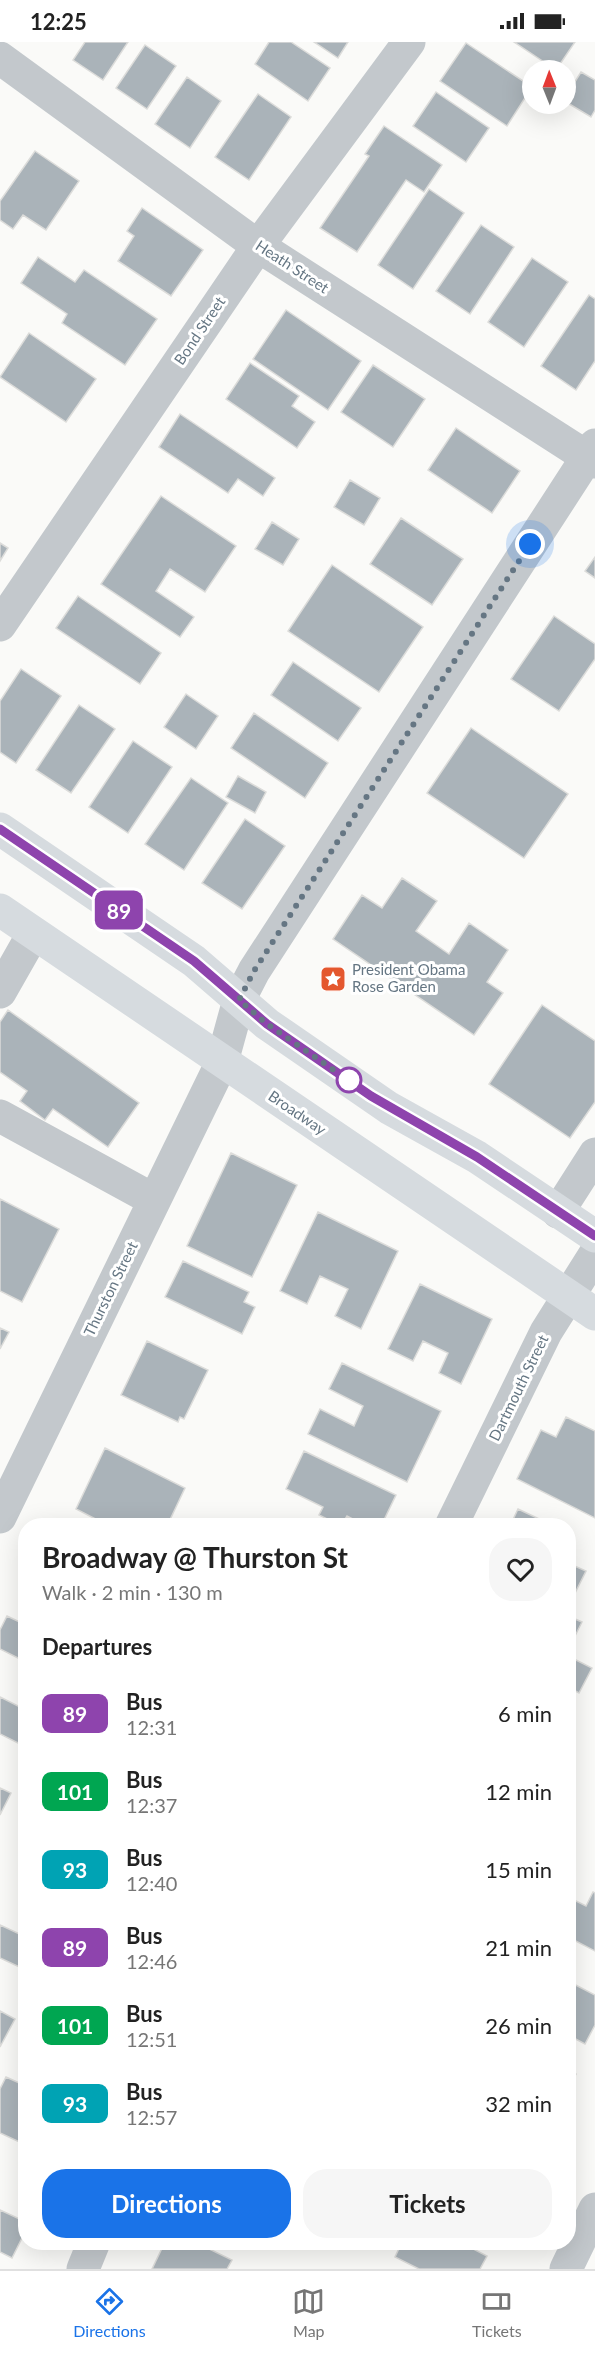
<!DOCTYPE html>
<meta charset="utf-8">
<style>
:root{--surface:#fff;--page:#f6f6f6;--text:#222;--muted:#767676;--line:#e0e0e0;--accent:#1a73e8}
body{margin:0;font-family:Lato,sans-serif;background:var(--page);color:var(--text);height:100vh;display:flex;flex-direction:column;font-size:22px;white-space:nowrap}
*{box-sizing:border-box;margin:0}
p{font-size:20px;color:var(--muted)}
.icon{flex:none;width:33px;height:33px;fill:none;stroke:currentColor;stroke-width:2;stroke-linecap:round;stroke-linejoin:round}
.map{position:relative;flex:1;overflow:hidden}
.sheet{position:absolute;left:18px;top:1476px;width:558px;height:732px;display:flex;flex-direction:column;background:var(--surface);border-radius:24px;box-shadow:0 6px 24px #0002}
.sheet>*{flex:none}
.badge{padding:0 12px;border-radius:9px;font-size:21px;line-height:39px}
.needle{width:39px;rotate:359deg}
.buttons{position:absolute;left:522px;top:18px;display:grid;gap:12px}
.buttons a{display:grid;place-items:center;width:54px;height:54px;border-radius:50%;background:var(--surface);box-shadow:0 6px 24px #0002;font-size:30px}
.you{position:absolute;width:30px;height:30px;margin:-15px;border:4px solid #fff;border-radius:50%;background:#1a73e8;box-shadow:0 0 0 9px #1a73e833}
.map>.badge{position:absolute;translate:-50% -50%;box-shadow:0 0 0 3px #fff}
h2{padding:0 24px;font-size:22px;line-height:54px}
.round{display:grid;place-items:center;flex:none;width:63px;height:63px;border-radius:24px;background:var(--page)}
.overview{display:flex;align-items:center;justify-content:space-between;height:102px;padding:0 24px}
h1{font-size:28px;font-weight:700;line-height:45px}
.primary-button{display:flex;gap:12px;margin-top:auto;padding:12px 24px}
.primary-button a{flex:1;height:69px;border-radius:24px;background:var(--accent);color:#fff;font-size:24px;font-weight:700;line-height:69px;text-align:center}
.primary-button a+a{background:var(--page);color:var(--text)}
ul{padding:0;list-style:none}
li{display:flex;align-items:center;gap:18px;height:78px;padding:0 24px}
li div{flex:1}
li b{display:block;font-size:22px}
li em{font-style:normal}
li .badge{min-width:66px;font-weight:700;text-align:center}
.status{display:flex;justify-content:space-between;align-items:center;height:42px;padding:0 30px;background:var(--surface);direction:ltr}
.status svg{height:16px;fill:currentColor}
.tabs{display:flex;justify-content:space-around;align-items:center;height:84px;border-top:2px solid var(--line);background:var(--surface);font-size:16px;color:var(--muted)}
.tabs a{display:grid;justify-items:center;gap:3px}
.tabs .active{color:var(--accent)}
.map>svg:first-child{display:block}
.building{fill:#aab3b9;stroke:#dcdcda;stroke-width:1.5}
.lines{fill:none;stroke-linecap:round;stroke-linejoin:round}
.minor{stroke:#c3c8cc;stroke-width:33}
.major{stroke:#d6dbdf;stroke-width:33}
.line-casing{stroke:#fff;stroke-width:14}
.line{stroke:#8e44ad;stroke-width:9}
.walk{stroke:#657683;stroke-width:6;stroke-dasharray:0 10.8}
.stop-dot{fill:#fff;stroke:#8e44ad;stroke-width:3}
.labels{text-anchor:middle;stroke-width:6;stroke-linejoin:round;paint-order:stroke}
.street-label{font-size:15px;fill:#657683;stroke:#fff}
.poi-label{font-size:15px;fill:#657683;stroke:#fff;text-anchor:start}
</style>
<div class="status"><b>12:25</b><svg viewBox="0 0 49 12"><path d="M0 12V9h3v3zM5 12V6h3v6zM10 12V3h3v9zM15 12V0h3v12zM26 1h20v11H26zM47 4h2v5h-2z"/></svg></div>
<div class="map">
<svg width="595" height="2227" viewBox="0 0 595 2227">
<rect width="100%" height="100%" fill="#fafaf8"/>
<path class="building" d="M85 0H128L103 38 73 18Z
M269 0H291L330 26 308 59 255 22Z
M314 0H348L338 16Z
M514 0H575L556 28Z
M466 1 532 45 507 84 440 39Z
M145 3 176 24 147 67 116 46Z
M581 30 595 38V68L591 75 566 60V54Z
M187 35 221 59 190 106 155 82Z
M436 50 489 86 466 120 413 84Z
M258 52 291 75 249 138 215 115Z
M384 84 442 123 424 150 406 138 357 210 320 186 369 114 365 112Z
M35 109 79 139 46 188 23 173 13 187 0 178V159Z
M429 147 464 171 413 247 378 223Z
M142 166 203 208 171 254 118 219 134 194 127 189Z
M481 183 514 205 470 272 436 249Z
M38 215 75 240 84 228 157 277 125 323 62 281 67 272 21 241Z
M532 216 568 240 524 305 488 280Z
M589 253 595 257V319L576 348 541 324Z
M286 268 361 319 328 368 253 317Z
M29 291 96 337 66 380 0 335Z
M250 321 299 354 292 364 315 380 297 406 226 357Z
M373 323 425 357 393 405 341 370Z
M180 372 275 436 263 454 238 437 228 451 159 405Z
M456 386 520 429 492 471 428 428Z
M350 438 380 456 364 483 334 465Z
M161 454 236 504 205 550 170 527 156 549 194 575 180 595 101 542Z
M401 476 463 517 432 563 370 522Z
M272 480 299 497 283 523 255 507Z
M0 501 8 506 0 519Z
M595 515V536L585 529Z
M332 523 423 585 379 650 288 589Z
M78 554 161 611 140 642 56 586Z
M554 574 595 602V617L559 669 511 637Z
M293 620 361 666 338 699 271 653Z
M21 627 61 654 16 721 0 710V659Z
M186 652 218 674 196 707 164 685Z
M79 663 115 687 71 751 36 728Z
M254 671 328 721 305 756 231 706Z
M471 686 568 752 524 816 427 751Z
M133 699 172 725 128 791 89 765Z
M238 734 266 750 255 771 226 755Z
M191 736 228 761 184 828 145 802Z
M245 777 285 804 242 867 202 841Z
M402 836 437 859 416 889 449 912 469 881 508 908 487 940 503 951 474 993 333 897 362 853 382 866Z
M542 963 595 999V1060L570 1096 489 1042Z
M8 968 139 1061 108 1105 53 1067 45 1078 20 1059 27 1049 0 1030V980Z
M231 1111 297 1143 252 1235 187 1204Z
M0 1157 59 1187 22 1260 0 1249Z
M318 1170 398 1209 361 1287 335 1274 348 1247 320 1234 307 1262 280 1249Z
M183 1219 249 1250 244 1260 255 1265 242 1292 165 1255Z
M420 1242 492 1277 461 1342 439 1331 448 1311 423 1299 413 1319 388 1307Z
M0 1286 9 1290 0 1307Z
M147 1299 208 1328 184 1377 180 1375 178 1380 121 1353Z
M342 1321 441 1369 407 1440 308 1392 320 1367 354 1384 363 1364 329 1347Z
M566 1375 595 1389V1476L517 1437 541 1388 556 1395Z
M105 1406 185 1446 167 1484H144L134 1479 132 1484H109L76 1467Z
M304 1409 396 1453 381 1484H366L347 1474 341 1484 319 1473 323 1465 286 1447Z
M518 1467 554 1484H510Z
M568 1521 586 1529 572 1557 568 1555Z
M7 1574 26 1583V1620L0 1607V1588Z
M568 1574 582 1580 568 1608Z
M572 1616 592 1626 579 1651 568 1645V1622Z
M0 1655 26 1668V1686L18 1701 0 1692Z
M0 1746 11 1751 0 1773Z
M593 1850 595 1851V1909L568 1895V1855L586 1864Z
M0 1883 26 1895V1928L0 1916Z
M568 1939 595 1953V1983L585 2002 568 1993Z
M0 1969 15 1977 0 2005Z
M568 2028 576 2032 568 2047Z
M6 2035 26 2044V2103L0 2091V2047Z
M0 2168 26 2180V2188L12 2216 0 2210Z
M165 2200H195L232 2218 227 2227H152Z
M402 2200H460L487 2214 480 2227H419L395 2215Z
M476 2200H493L490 2207Z"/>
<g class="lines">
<path class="minor" d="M0 16 258 204 595 420
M0 583 258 204 409 0
M0 950 33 892
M0 1074 154 1158
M558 1170 595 1112
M0 1475 222 1020 239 958 254 929 595 403
M451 1484 546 1290 595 1212
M83 2227 94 2200
M566 2227 595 2167"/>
<path class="major" d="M0 787 194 919 267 982 389 1066 477 1115 595 1194
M0 868 595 1272"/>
</g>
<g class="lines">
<g class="line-casing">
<path id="line" d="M0 787 194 919 267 982 371 1054 477 1115 595 1194"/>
</g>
<use href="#line" class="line"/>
<path class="walk" d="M349 1038 354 1042 267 982 239 958 254 929 530 502"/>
</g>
<defs>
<g id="sight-square" transform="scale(1.35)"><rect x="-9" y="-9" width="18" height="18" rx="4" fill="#e4572e" stroke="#fff"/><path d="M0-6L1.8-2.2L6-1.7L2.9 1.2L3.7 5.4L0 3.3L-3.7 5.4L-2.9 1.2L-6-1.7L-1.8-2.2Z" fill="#fff"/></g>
</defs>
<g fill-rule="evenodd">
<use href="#sight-square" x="333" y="937"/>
</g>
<circle class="stop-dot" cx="349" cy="1038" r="12"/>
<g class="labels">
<g class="street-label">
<text transform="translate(292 225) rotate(33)" y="5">Heath Street</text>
<text transform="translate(200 289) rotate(-56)" y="5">Bond Street</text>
<text transform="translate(297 1071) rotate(34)" y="5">Broadway</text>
<text transform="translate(111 1247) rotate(-64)" y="5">Thurston Street</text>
<text transform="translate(519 1346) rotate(-64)" y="5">Dartmouth Street</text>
</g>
<g class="poi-label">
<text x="352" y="933">President Obama<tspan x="352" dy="17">Rose Garden</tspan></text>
</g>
</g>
</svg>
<div class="buttons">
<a><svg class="needle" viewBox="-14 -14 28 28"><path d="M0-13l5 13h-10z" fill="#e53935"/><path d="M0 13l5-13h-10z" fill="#767676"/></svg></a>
</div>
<div class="you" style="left:530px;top:502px"></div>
<b class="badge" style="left:119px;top:868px;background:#8e44ad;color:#fff">89</b>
<section class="sheet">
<div class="overview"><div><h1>Broadway @ Thurston St</h1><p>Walk · 2 min · 130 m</p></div><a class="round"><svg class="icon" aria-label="heart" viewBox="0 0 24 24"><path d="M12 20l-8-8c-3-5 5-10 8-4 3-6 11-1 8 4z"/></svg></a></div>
<h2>Departures</h2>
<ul>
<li><span class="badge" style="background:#8e44ad;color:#fff">89</span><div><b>Bus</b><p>12:31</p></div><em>6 min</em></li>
<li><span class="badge" style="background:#00a651;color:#fff">101</span><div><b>Bus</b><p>12:37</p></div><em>12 min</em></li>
<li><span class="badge" style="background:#00a3b4;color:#fff">93</span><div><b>Bus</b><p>12:40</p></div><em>15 min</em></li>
<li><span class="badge" style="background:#8e44ad;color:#fff">89</span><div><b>Bus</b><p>12:46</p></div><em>21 min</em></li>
<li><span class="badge" style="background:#00a651;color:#fff">101</span><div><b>Bus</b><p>12:51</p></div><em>26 min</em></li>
<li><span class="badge" style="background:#00a3b4;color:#fff">93</span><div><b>Bus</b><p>12:57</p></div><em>32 min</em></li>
</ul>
<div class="primary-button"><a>Directions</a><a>Tickets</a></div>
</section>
</div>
<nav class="tabs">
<a class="active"><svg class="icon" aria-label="directions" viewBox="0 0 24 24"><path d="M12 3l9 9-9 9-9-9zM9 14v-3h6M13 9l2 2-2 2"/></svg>Directions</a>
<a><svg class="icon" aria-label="map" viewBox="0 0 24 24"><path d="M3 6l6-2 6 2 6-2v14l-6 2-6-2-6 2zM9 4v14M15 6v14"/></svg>Map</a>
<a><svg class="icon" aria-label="tickets" viewBox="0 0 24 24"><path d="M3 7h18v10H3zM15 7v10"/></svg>Tickets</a>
</nav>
